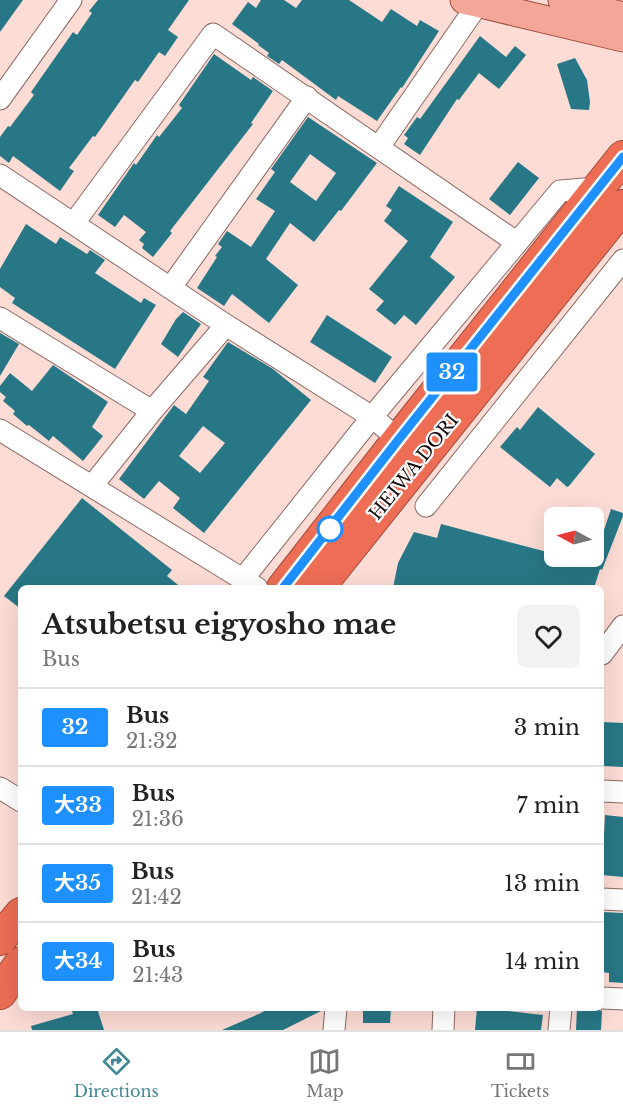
<!DOCTYPE html>
<meta charset="utf-8">
<style>
:root{--surface:#fff;--page:#f2f2f2;--text:#222;--muted:#767676;--line:#e0e0e0;--accent:#438896}
body{margin:0;font-family:"Libre Baskerville","Noto Sans JP",serif;background:var(--page);color:var(--text);height:100vh;display:flex;flex-direction:column;font-size:22px;white-space:nowrap}
*{box-sizing:border-box;margin:0}
p{font-size:20px;color:var(--muted)}
.icon{flex:none;width:33px;height:33px;fill:none;stroke:currentColor;stroke-width:2;stroke-linecap:round;stroke-linejoin:round}
.map{position:relative;flex:1;overflow:hidden}
.panel{position:absolute;left:18px;top:585px;width:586px;height:426px;display:flex;flex-direction:column;background:var(--surface);border-radius:9px;box-shadow:0 6px 24px #0002}
.panel>*{flex:none}
.badge{padding:0 12px;border-radius:4px;font-size:21px;line-height:39px}
.needle{width:39px;rotate:277deg}
.controls{position:absolute;left:544px;top:507px;display:grid;gap:12px}
.controls a{display:grid;place-items:center;width:60px;height:60px;border-radius:9px;background:var(--surface);box-shadow:0 6px 24px #0002;font-size:30px}
.map>.badge{position:absolute;translate:-50% -50%;box-shadow:0 0 0 3px #fff}
.round{display:grid;place-items:center;flex:none;width:63px;height:63px;border-radius:9px;background:var(--page)}
.headline{display:flex;align-items:center;justify-content:space-between;height:102px;padding:0 24px}
h1{font-size:28px;font-weight:800;line-height:45px}
ul{padding:0;list-style:none}
li{display:flex;align-items:center;gap:18px;height:78px;padding:0 24px;border-top:2px solid var(--line)}
li div{flex:1}
li b{display:block;font-size:22px}
li em{font-style:normal}
li .badge{min-width:66px;font-weight:700;text-align:center}
.menu{display:flex;justify-content:space-around;align-items:center;height:84px;border-top:2px solid var(--line);background:var(--surface);font-size:16px;color:var(--muted)}
.menu a{display:grid;justify-items:center;gap:3px}
.menu .selected{color:var(--accent)}
.map>svg:first-child{display:block}
.building{fill:#287786;fill-rule:evenodd}
.lines{fill:none;stroke-linecap:round;stroke-linejoin:round}
.minor-casing{stroke:#8d6a63;stroke-width:23}
.major-casing{stroke:#a24a3a;stroke-width:29}
.highway-casing{stroke:#a24a3a;stroke-width:34}
.minor{stroke:#fff;stroke-width:21}
.major{stroke:#f4a799;stroke-width:27}
.highway{stroke:#ed6d55;stroke-width:32}
.line-casing{stroke:#fff;stroke-width:14}
.line{stroke:#1e90ff;stroke-width:9}
.stop-dot{fill:#fff;stroke:#1e90ff;stroke-width:3}
.labels{text-anchor:middle;stroke-width:4.5;stroke-linejoin:round;paint-order:stroke}
.street-label{font-size:18px;fill:#160907;stroke:#fff}
</style>
<div class="map">
<svg width="623" height="1030" viewBox="0 0 623 1030">
<rect width="100%" height="100%" fill="#fcdcd5"/>
<path class="building" d="M0 0H23L0 32Z
M98 0H189L168 30 178 37 165 56 159 52 138 82 135 80 95 137 93 136 69 168 74 171 60 191 13 156 9 163 0 156V137L8 126 10 127 34 95 31 92 73 32 77 35 92 13 89 11Z
M261 0H284L296 8 302 0H349L382 22 391 9 417 26 420 20 439 31 402 88 401 87 377 121 338 96 336 100 282 60 279 64 267 56 269 53 258 45 259 44 232 24 248 2 256 8Z
M480 36 506 57 515 46 526 55 499 89 479 73 459 100 457 99 420 155 404 144 408 138 404 135 417 117 420 119Z
M214 54 251 80 253 77 273 91 251 123 253 124 170 231 172 233 153 257 142 248 144 244 139 240 146 232 124 215 115 227 98 215 134 163 136 165 157 135 159 137 182 108 179 105Z
M575 58 587 80 590 102 589 110 571 109 557 64Z
M308 117 377 163 341 211 339 210 314 242 290 223 266 259 298 285 269 323 232 294 224 306 197 288 217 257 215 256 222 247 218 244 227 231 251 247 275 211 256 199 275 172 271 169ZM310 154 336 173 316 201 290 182Z
M518 162 539 178 510 215 489 199Z
M399 186 453 222 430 257 455 277 416 325 404 315 395 325 376 310 384 301 369 289 408 241 384 221 392 210 386 206Z
M26 224 56 244 60 237 87 254 90 250 105 260 95 273 141 303 144 298 156 305 115 369 12 303 15 298 0 287V269Z
M183 312 201 324 178 357 161 344 176 319Z
M327 315 392 357 375 383 310 342Z
M0 333 19 344 0 376Z
M228 342 273 369 311 400 204 533 173 508 180 498 159 481 144 499 119 479 174 405 186 414 209 381 203 377ZM203 426 225 443 200 473 179 456Z
M53 365 108 402 92 427 103 436 83 461 53 436 49 441 29 425 27 426 13 414 15 411 3 401 6 397 0 392V386L10 373 32 391Z
M538 407 595 454 569 486 567 487 557 478 550 487 500 447 517 427 520 430Z
M82 498 172 570 167 576 182 588H21V609L4 596Z
M611 509 623 513V516L602 570 600 569 594 588H393L398 563 414 532 437 538 441 524 555 554V556H567L593 563Z
M602 722 623 723V767L602 766Z
M605 815 623 817V877L602 875Z
M602 912 623 913V983L609 982V973L602 972Z
M71 1008H97L104 1030H32L31 1026 73 1014Z
M269 1008H323V1010L283 1030H222L261 1013Z
M363 1008H391L390 1023H363Z
M477 1008H500L499 1010 543 1015 541 1030H475Z
M577 1008H594L602 1011 601 1030H576Z"/>
<g class="lines">
<g class="minor-casing">
<path id="minor" d="M0 99 71 0
M379 147 478 4
M0 175 226 325 372 417 409 448
M74 223 213 34 516 242
M171 287 307 97
M0 318 152 411
M0 430 257 588
M92 486 152 411 226 325
M426 506 623 260
M243 579 372 417 560 191 597 188
M602 654 623 626
M0 788 21 801
M602 791 623 792
M602 899 623 900
M602 998 623 999
M334 1030 336 1008
M443 1030 444 1008
M559 1030 561 1008"/>
</g>
<g class="major-casing">
<path id="major" d="M464 0 623 38
M562 0 623 16"/>
</g>
<g class="highway-casing">
<path id="highway" d="M283 588 399 439 623 157
M318 588 623 206
M0 939 21 914
M0 993 21 963"/>
</g>
<use href="#minor" class="minor"/>
<use href="#major" class="major"/>
<use href="#highway" class="highway"/>
</g>
<g class="lines">
<g class="line-casing">
<path id="line" d="M283 588 399 439 623 157"/>
</g>
<use href="#line" class="line"/>
</g>
<circle class="stop-dot" cx="330" cy="529" r="12"/>
<g class="labels">
<g class="street-label">
<text transform="translate(414 467) rotate(-51)" y="6">HEIWA DORI</text>
</g>
</g>
</svg>
<div class="controls">
<a><svg class="needle" viewBox="-14 -14 28 28"><path d="M0-13l5 13h-10z" fill="#e53935"/><path d="M0 13l5-13h-10z" fill="#767676"/></svg></a>
</div>
<b class="badge" style="left:452px;top:372px;background:#1e90ff;color:#fff">32</b>
<section class="panel">
<div class="headline"><div><h1>Atsubetsu eigyosho mae</h1><p>Bus</p></div><a class="round"><svg class="icon" aria-label="heart" viewBox="0 0 24 24"><path d="M12 20l-8-8c-3-5 5-10 8-4 3-6 11-1 8 4z"/></svg></a></div>
<ul>
<li><span class="badge" style="background:#1e90ff;color:#fff">32</span><div><b>Bus</b><p>21:32</p></div><em>3 min</em></li>
<li><span class="badge" style="background:#1e90ff;color:#fff">大33</span><div><b>Bus</b><p>21:36</p></div><em>7 min</em></li>
<li><span class="badge" style="background:#1e90ff;color:#fff">大35</span><div><b>Bus</b><p>21:42</p></div><em>13 min</em></li>
<li><span class="badge" style="background:#1e90ff;color:#fff">大34</span><div><b>Bus</b><p>21:43</p></div><em>14 min</em></li>
</ul>
</section>
</div>
<nav class="menu">
<a class="selected"><svg class="icon" aria-label="directions" viewBox="0 0 24 24"><path d="M12 3l9 9-9 9-9-9zM9 14v-3h6M13 9l2 2-2 2"/></svg>Directions</a>
<a><svg class="icon" aria-label="map" viewBox="0 0 24 24"><path d="M3 6l6-2 6 2 6-2v14l-6 2-6-2-6 2zM9 4v14M15 6v14"/></svg>Map</a>
<a><svg class="icon" aria-label="tickets" viewBox="0 0 24 24"><path d="M3 7h18v10H3zM15 7v10"/></svg>Tickets</a>
</nav>
